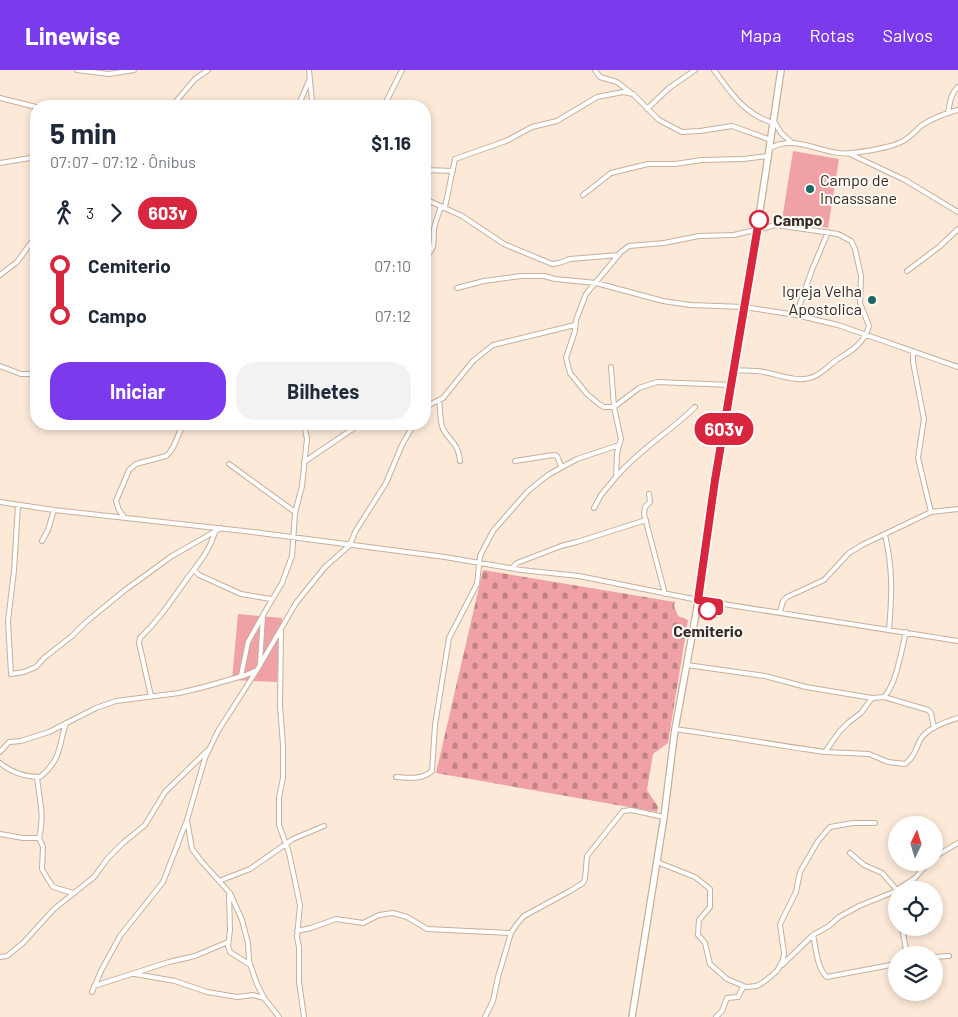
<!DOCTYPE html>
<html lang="pt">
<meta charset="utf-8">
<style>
:root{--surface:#fff;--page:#f2f2f3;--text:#1f2937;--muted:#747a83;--accent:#7c3aed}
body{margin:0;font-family:Barlow,sans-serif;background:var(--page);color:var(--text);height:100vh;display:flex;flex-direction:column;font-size:19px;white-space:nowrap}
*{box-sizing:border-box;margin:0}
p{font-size:16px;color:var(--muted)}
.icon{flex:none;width:28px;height:28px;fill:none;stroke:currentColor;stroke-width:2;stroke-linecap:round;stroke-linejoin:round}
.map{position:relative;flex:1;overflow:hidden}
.drawer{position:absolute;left:30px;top:30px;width:401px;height:330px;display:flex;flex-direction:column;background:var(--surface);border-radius:20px;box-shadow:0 2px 8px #0003}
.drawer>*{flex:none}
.badge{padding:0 10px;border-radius:16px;font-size:18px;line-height:32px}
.needle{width:32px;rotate:4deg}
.fabs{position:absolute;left:888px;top:746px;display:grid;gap:10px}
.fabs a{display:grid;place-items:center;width:55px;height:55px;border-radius:50%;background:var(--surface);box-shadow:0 2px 8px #0003;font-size:25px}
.map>.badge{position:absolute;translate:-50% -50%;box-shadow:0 0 0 2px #fff}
.legs{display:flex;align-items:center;gap:8px;height:55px;padding:0 20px;font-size:16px}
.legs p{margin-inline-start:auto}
.overview{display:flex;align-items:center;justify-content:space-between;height:85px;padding:0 20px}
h1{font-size:28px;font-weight:700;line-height:38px}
.primary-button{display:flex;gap:10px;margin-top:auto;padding:10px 20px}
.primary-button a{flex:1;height:58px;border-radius:20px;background:var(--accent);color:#fff;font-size:20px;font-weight:700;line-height:58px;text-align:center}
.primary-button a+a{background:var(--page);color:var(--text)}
ul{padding:0 20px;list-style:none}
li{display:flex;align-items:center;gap:18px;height:50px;font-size:19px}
li i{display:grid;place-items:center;width:8px;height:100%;margin:0 6px;background:currentColor}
li i::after{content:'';width:12px;height:12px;margin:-6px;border:4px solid;border-radius:50%;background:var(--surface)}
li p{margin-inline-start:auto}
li:first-child i{background:linear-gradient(#0000 50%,currentColor 0)}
li:last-child i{background:linear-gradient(currentColor 50%,#0000 0)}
header{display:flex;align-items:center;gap:30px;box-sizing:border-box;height:70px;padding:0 25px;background:var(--accent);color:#fff}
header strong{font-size:24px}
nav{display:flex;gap:28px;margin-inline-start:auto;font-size:18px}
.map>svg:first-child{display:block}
.cemetery{fill:url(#cemetery-stones)}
.park{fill:#efa1a6}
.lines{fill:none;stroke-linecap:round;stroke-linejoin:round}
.street-casing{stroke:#c6b09b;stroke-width:6}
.secondary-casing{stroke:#c6b09b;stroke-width:8}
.street{stroke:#fff;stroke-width:4}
.secondary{stroke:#fff;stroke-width:5.5}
.line-1-casing{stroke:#fff;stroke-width:11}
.line-1{stroke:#d7263d;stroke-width:8}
.poi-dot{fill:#196766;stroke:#fef9f5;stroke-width:2}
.stop-1-dot{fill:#fff;stroke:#d7263d;stroke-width:2.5}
.labels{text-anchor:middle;stroke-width:4;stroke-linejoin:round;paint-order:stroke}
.poi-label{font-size:16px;fill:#352c24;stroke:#fef9f5;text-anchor:start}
.stop-label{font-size:16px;font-weight:bold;fill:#352c24;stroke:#fef9f5;text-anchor:start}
</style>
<header>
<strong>Linewise</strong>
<nav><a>Mapa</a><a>Rotas</a><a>Salvos</a></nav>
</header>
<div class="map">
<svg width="958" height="947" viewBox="0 0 958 947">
<defs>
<pattern id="cemetery-stones" width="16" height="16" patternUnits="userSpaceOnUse" patternTransform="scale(1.25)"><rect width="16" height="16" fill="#efa1a6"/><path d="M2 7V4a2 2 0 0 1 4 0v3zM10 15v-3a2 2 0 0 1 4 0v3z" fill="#c28387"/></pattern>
</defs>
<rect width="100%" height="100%" fill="#fce9d8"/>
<path class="cemetery" d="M483 500 675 532 674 536 678 546 688 550 668 673 653 684 647 720 658 737 657 742 436 703Z"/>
<path class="park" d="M793 81 839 89 828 158 782 150Z
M238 544 282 548 277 612 232 610Z"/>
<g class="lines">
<g class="street-casing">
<path id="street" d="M77 0 109 4 134 0
M309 0 312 31 314 36
M595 0 600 7 617 12 631 23
M714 0C732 24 743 43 773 53
M0 28 36 37
M172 36 195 9 208 0
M298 36 309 11
M384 36 402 0
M647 39 669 18 695 0
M948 43C950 34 950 24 958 17
M774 51 781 63 791 72
M769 79C795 62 824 87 852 83 867 81 887 79 901 72 910 68 915 61 922 55 932 49 947 43 958 40
M850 84 905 110 958 142
M0 93 36 87
M425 100 453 101
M583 125 611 103 648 94H675L702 90 743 89 768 86
M425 129 462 146 504 174 552 194 559 193 570 189 619 185
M445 137 455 89 506 71 532 57 557 51 597 27 623 22 633 24 659 50 682 62 700 61 732 56 771 70
M425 188C436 177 433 174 434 159 435 152 439 144 441 136
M907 201 939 177 958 159
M0 205 17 192 36 166
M457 218 484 211 521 206H544L555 209 596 213 663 231 690 235 744 237 796 245 838 255 958 297
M796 245 812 200 828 162
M913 281V292L924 349 918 388 931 442
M0 296 21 304H36
M731 315 657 312 639 318 614 337H604L599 334 587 324 570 303 566 288 575 261 576 250 586 224 621 182 629 176 664 173 699 166 734 165 776 155 838 164 851 171 855 179 861 206 860 233 869 256C864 273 853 280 838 289 830 294 823 303 813 307 797 313 780 305 764 302 754 300 743 301 733 300
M439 330C441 340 439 350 443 359 450 372 459 374 460 391
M425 337 443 328 473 291 493 275 575 255
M515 391 553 385 557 386 561 396
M304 392 354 358 367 354
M229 394 295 442
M618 405C640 379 671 361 695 337
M649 424 650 432 645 437 644 444 665 524
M0 432 54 440 253 462 445 487 521 500 579 506 698 530 958 571
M18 435 14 501 8 551 11 604 24 602 36 597 44 588 72 566 86 552 125 520 172 486 221 458
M594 438 601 425 616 407 617 383 621 369 614 337 611 297
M124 447 119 440 116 431 129 400 136 394 166 386C175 380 177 364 184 354
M885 465C893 498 892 526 889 560
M42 471 48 460 54 440
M512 498 517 493 561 476 577 472 646 450
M194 500 199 505 241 524 271 529
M780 542 783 531 787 527 824 510 849 483 862 475 931 442 958 439
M281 561 280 636 283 675V708L279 727V755L289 783 300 835 297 867 299 877V912L304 947
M260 594 263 545 282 513 292 486 295 443 302 416 306 378 307 369 304 354
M687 595 765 606 806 617 872 628
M241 606 248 572 262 547
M151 626 139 573 140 568C160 549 173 528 189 506 200 492 210 479 215 462
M884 627 928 640 931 643 934 658
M675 659C725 666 775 675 825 682L839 662 849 652 861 643 872 628 884 627C897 613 901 581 906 562
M0 682 9 672 21 671 49 662 96 638 116 631 179 623 204 617 246 605 257 600 296 533 325 497 350 475 355 462 386 413 402 375 414 354
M825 682 869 684 888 692 905 694C914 687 916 679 920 670 927 658 945 652 958 648
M0 693C12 703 25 707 40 707 62 689 58 677 66 653
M396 707C409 708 422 710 432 701L435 655 449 568 477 514 480 486 493 461 528 421 548 405 577 389 619 375
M187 750 192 779 202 792 230 823 242 850 248 873 249 891 257 914 264 928 279 947
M0 764 23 768H39C45 746 39 728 37 707
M39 768 43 777 42 799 46 806 53 817 73 823
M850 783 864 795 882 803 897 820
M934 787 958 773
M657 792 695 807 710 819V837L699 850 698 865 705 873 710 894 727 909 746 917 757 916 765 911 777 901 783 890 784 883 780 855 782 850 796 822 800 802 818 771 830 757 853 753H875
M219 811 250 799 293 769 324 756
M897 820 915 808 929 792
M229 825 230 860 228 876 230 882 249 894
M902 858 907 885
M297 861 311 858 336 849 363 853 379 845 393 843 407 847 427 859 511 863
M813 865C816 878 817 899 827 907L896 894
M0 887 7 886 23 873 54 839 94 807 108 788 123 773 145 755 165 722 208 680
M934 887 949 886
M782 895 813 865 829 856 839 847 859 836 896 821
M135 904 175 911 207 922 237 927 253 925 264 928
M94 916 169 892 195 886 228 872
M92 922 101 901 120 866 163 812 187 750 205 688 218 661 257 600
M485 947 493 931 498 907 511 863 517 854 524 846 570 821 583 813 585 809 587 786 623 741 631 740 664 747
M716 947 722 941 727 928 738 927 743 917"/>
</g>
<g class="secondary-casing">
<path id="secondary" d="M632 947 664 747 675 659 697 538 715 410 757 160 781 0"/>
</g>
<use href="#street" class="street"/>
<use href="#secondary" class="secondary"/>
</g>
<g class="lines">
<g class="line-1-casing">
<path id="line-1" d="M708 540 719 541V533L698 530 715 410 759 150"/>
</g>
<use href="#line-1" class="line-1"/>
</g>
<g class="poi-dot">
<circle cx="810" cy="119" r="5"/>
<circle cx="872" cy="230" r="5"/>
</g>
<g class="stop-1-dot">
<circle cx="759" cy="150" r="9"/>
<circle cx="708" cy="540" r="9"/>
</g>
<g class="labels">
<g class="poi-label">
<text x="820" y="116">Campo de<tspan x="820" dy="18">Incasssane</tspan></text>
<text x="862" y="227" text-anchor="end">Igreja Velha<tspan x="862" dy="18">Apostolica</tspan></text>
</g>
<g class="stop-label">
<text x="773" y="156">Campo</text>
<text x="708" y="567" text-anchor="middle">Cemiterio</text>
</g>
</g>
</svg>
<div class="fabs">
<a><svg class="needle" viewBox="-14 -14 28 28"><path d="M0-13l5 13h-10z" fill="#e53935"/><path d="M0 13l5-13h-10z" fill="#747a83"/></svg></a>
<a><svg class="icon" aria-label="locate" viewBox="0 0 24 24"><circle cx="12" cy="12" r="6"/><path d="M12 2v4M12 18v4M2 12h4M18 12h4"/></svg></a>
<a><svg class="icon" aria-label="layers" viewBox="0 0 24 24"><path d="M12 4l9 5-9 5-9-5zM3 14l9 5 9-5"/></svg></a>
</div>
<b class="badge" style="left:724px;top:359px;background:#d7263d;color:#fff">603v</b>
<section class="drawer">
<div class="overview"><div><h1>5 min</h1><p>07:07 – 07:12 · Ônibus</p></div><b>$1.16</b></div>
<div class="legs"><svg class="icon" aria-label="walk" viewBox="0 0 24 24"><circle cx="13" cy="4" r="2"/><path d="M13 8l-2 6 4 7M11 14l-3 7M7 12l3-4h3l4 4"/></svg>3<svg class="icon" aria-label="forward" viewBox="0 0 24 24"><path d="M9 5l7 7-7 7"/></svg><b class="badge" style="background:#d7263d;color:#fff">603v</b></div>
<ul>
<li><i style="color:#d7263d"></i><b>Cemiterio</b><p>07:10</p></li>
<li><i style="color:#d7263d"></i><b>Campo</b><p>07:12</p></li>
</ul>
<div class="primary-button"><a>Iniciar</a><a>Bilhetes</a></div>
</section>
</div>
